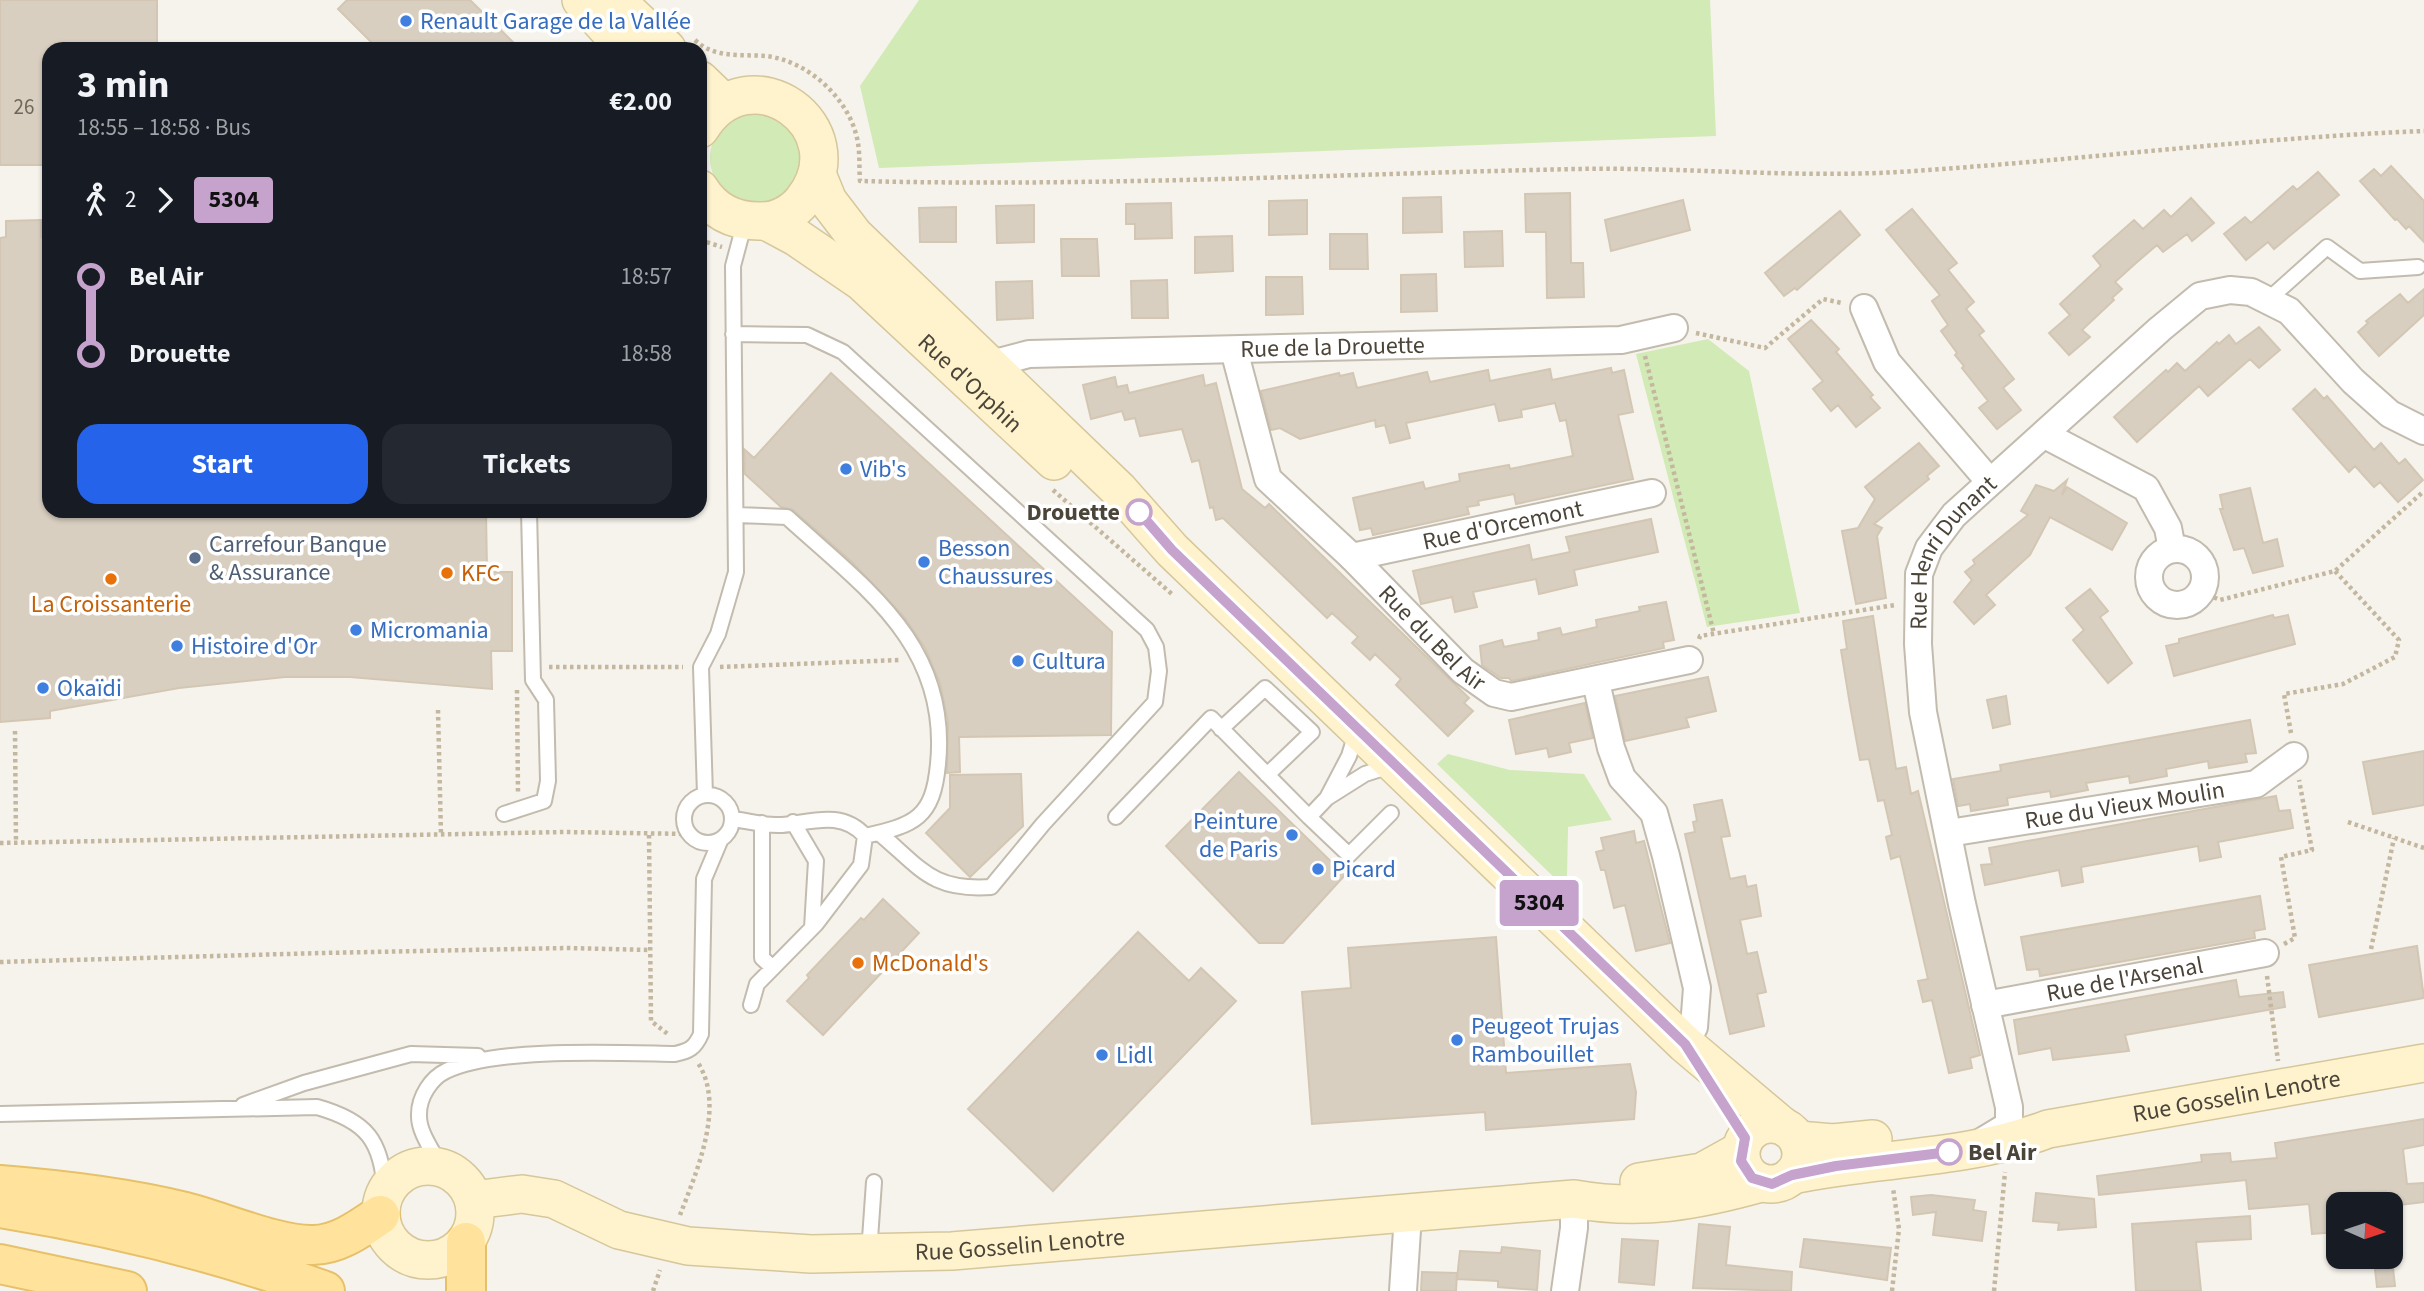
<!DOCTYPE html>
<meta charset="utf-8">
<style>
:root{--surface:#171b24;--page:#242831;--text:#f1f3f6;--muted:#9ea1a6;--accent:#2563eb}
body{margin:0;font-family:"Source Sans 3",sans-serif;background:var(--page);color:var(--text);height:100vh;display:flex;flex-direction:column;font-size:26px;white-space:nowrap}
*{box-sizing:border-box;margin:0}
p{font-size:23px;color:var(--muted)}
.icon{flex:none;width:38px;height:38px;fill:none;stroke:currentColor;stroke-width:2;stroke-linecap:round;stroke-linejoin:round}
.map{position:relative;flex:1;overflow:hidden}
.sheet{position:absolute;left:42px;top:42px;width:665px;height:476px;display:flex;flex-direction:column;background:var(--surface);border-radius:21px;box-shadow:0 2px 5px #0004}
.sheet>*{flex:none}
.badge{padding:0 14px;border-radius:5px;font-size:24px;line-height:46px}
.needle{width:46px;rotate:93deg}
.buttons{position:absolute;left:2326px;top:1192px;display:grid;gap:14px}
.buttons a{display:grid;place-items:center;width:77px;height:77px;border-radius:14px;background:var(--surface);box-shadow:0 2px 5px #0004;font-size:35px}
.map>.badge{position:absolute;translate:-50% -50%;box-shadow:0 0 0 4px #fff}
.legs{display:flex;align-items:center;gap:10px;height:77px;padding:0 35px;font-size:23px}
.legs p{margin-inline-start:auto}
.head{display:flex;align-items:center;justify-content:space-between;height:119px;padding:0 35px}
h1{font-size:38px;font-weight:700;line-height:52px}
.action{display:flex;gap:14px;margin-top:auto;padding:14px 35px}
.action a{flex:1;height:80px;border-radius:21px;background:var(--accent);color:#fff;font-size:28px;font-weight:700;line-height:80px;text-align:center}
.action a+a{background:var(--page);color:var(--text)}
ul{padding:0 35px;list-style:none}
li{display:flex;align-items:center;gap:24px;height:77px;font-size:26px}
li i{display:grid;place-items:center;width:10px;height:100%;margin:0 9px;background:currentColor}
li i::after{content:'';width:18px;height:18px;margin:-9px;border:5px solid;border-radius:50%;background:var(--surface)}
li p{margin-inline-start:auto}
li:first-child i{background:linear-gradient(#0000 50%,currentColor 0)}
li:last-child i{background:linear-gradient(currentColor 50%,#0000 0)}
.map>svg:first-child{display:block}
.green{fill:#d2eab5}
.building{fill:#d8cfc1;stroke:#d3c7b4;stroke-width:2}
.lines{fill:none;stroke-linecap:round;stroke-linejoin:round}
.lane-casing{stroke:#c2bbae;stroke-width:18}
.street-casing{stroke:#c2bbae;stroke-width:30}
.secondary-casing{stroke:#d6c79b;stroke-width:40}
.primary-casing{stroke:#e6c16a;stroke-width:42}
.path{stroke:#c4b79f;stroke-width:4.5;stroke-dasharray:3.5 3.5;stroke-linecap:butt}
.lane{stroke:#fff;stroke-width:14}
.street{stroke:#fff;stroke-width:26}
.secondary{stroke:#fff3cd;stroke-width:37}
.primary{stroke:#ffe39c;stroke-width:38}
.line-1-casing{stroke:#fff;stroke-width:16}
.line-1{stroke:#c5a3cd;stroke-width:10}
.shop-dot{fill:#3f7fe0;stroke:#fff;stroke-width:2.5}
.stop-1-dot{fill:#fff;stroke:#c5a3cd;stroke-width:3.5}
.service-dot{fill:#5c6f8a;stroke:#fff;stroke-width:2.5}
.food-dot{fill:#e8710a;stroke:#fff;stroke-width:2.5}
.labels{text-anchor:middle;stroke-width:7;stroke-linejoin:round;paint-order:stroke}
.number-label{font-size:21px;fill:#6e675b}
.shop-label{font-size:24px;fill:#366cbe;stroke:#fff;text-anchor:start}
.street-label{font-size:24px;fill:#4b4439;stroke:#fff}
.stop-label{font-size:24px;font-weight:bold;fill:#4b4439;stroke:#fff;text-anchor:end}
.service-label{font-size:24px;fill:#4e5e75;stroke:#fff;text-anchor:start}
.food-label{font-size:24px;fill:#c56008;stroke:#fff;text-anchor:start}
</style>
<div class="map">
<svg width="2424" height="1291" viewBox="0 0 2424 1291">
<rect width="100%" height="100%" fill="#f6f3ec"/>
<path class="green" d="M919 0H1710L1716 136 879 168 860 86Z
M710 158a46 46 0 1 1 92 0a46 46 0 1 1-92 0Z
M1708 339 1749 371 1800 613 1707 627 1636 354Z
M1448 754 1510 770 1584 774 1612 820 1568 827 1567 878 1560 883 1437 764Z"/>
<path class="building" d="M0 0H157V49H49V165H0Z
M347 0H470L520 49H378L338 9Z
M2391 166 2424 201V242L2409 226 2406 229 2397 219 2395 220 2360 181 2374 169 2381 176Z
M2318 172 2339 195 2274 249 2268 242 2246 260 2224 234 2245 217 2251 223 2293 186 2297 190Z
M1570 193 1571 263H1583L1584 297 1547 298 1546 232H1526L1525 194Z
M1441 197 1442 232 1403 233V198Z
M2191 198 2214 223 2192 241 2187 234 2163 252 2157 245 2136 263 2115 282 2122 289 2112 298 2114 300 2082 330 2090 337 2069 355 2049 333 2070 315 2060 304 2101 266 2093 256 2134 220 2143 229 2164 210 2171 217Z
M1307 200V234L1269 235V201Z
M1683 200 1690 230 1611 251 1605 220Z
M1171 203 1172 238 1135 239V224H1126V204Z
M1034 205V242L997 243 996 206Z
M956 207V242H920L919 208Z
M1912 209 1957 263 1948 270 1974 302 1966 309 1984 331 1979 335 2014 379 2003 388 2021 410 1997 429 1979 408 1988 401 1962 368 1964 366 1955 355 1957 353 1941 331 1948 325 1932 301 1940 295 1886 230Z
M1840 211 1860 235 1797 290 1795 288 1784 296 1765 273Z
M41 220V237H49V511H486L487 572H512V651H491L492 689 350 677H285L179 688 50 711V718L0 722V238L6 237V221Z
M1502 231 1503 266 1465 267 1464 232Z
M1330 234H1367L1368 269H1330Z
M1232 236 1233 271 1195 273V237Z
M1061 239H1097L1099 276H1062Z
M1436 274 1437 311 1401 312V275Z
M1266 277H1302L1303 314 1266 315Z
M1167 280 1168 318H1132L1131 281Z
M1032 281 1033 318 997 320 996 282Z
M2424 289V315L2379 356 2358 332 2368 323 2366 321 2400 294 2408 303Z
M1811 320 1839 349 1836 352 1873 395 1870 397 1880 408 1856 427 1838 405 1831 411 1813 389 1823 381 1788 339Z
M2259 327 2280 350 2259 368 2250 359 2208 396 2199 386 2137 442 2114 417 2166 370 2168 372 2177 363 2185 371 2217 342 2219 344 2229 335 2236 344Z
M1611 368 1612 373 1624 370 1633 412 1618 415 1633 479 1516 504 1514 494 1478 501 1479 505 1467 507 1469 514 1373 535 1371 528 1360 530 1353 498 1423 482 1425 489 1460 481 1459 474 1509 465 1510 469 1573 456 1566 420 1560 421 1555 403 1521 410 1522 417 1499 421 1495 404 1406 423 1410 438 1390 443 1385 425 1376 427 1375 420 1300 439 1280 428 1271 430 1261 391 1339 373 1340 376 1353 373 1357 388 1427 372 1430 382 1488 370 1490 381 1550 369 1552 380Z
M831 373 1112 632 1111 735 959 737 960 772 947 773 948 722 940 683 925 648 904 617 852 562 793 510 781 507 745 474 744 449 754 458Z
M1203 375 1205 386 1216 383 1242 489 1265 508 1269 504 1469 698 1464 703 1473 711 1448 736 1396 685 1401 679 1375 654 1370 660 1352 643 1358 637 1332 613 1327 618 1223 518 1216 520 1213 507 1210 508 1199 460 1192 462 1182 429 1140 436 1135 418 1125 420 1122 411 1091 419 1083 385 1115 377 1117 387 1127 385 1129 393Z
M2315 389 2324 399 2327 396 2374 450 2381 443 2399 464 2405 459 2423 480 2398 502 2380 482 2374 487 2355 466 2349 472 2293 409Z
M1919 443 1939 466 1927 476 1929 479 1874 524 1882 528 1877 536 1886 598 1856 604 1842 531 1858 528 1875 499 1865 487Z
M2067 480 2062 495 2067 487 2127 523 2112 550 2050 517 2030 555 1986 595 1995 605 1974 624 1954 602 1972 580 1965 572 1975 564 1973 560 2028 515 2021 511 2036 485 2054 491Z
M2250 488 2263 543 2277 539 2283 566 2253 573 2244 548 2234 550 2220 509H2223L2220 495Z
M1651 519 1658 552 1574 570 1577 585 1539 594 1536 579 1473 592 1477 607 1455 612 1452 597 1421 604 1413 571 1529 545 1532 560 1570 552 1566 537Z
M2090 589 2108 611 2100 617 2132 663 2108 683 2073 640 2084 630 2066 608Z
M1666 602 1674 640 1663 642 1664 648 1511 681 1509 678H1501L1482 665 1480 646 1502 640 1504 647 1539 640 1538 633 1560 628 1562 635 1597 627 1596 620 1640 611 1639 607Z
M2273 615 2274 618 2288 615 2295 644 2174 676 2166 646 2179 643V639Z
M1873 616 1896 769 1906 767 1911 794 1918 791 1980 1055 1970 1058 1972 1068 1949 1073 1932 1000 1923 1002 1918 981 1928 979 1900 856 1891 859 1886 837 1892 835 1884 800 1878 801 1869 759 1860 760 1850 705 1841 650 1847 649 1843 621Z
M1708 677 1716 711 1686 718 1689 727 1625 741 1615 696Z
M2006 696 2010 724 1993 728 1987 700Z
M1585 703 1593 738 1569 743 1571 752 1549 757 1547 748 1516 754 1509 720Z
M2250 720 2256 753 2245 754 2247 762 2209 768 2208 761 2166 769 2167 776 2130 783 2129 776 2086 783 2088 790 2051 797 2050 791 2007 798 2008 805 1971 811 1970 804 1958 806 1953 779 2001 771 2000 765Z
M2424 751V805L2373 814 2363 762Z
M1239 772 1345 875 1283 943H1259L1166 846Z
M1021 774 1023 826 970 877 926 833 950 808V775Z
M2276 796 2279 811 2290 810 2293 828 2218 842 2221 857 2200 861 2198 846 2081 867 2083 882 2062 886 2059 870 1985 885 1981 865 1992 864 1989 848Z
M1722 800 1730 836 1721 837 1730 879 1745 876 1747 887 1756 885 1761 916 1740 920 1747 954 1757 952 1766 992 1757 994 1764 1026 1730 1034 1685 834 1695 832 1693 822 1697 821 1694 805Z
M1634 831 1636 843 1644 841 1670 943 1636 951 1625 905 1614 908 1605 870H1601L1596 852 1604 850 1601 838Z
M2260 896 2265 929 2254 931 2255 938 2040 976 2039 969 2027 970 2021 937Z
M883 899 919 933 823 1035 787 1001 809 978 807 975 861 918 864 920Z
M1138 932 1189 981 1201 968 1236 1001 1053 1191 968 1109Z
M1496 937 1506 1073 1630 1064 1636 1092 1634 1119 1486 1130 1485 1112 1312 1124 1302 992 1351 988 1348 948Z
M2417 946 2424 998 2319 1017 2309 965Z
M2236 980 2239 997 2283 992 2285 1007 2125 1035 2129 1051 2053 1060 2051 1048 2019 1054 2014 1020Z
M2424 1119V1145L2403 1149 2407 1184 2424 1183V1202L2392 1206 2391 1199H2387L2386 1191 2341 1193 2338 1232 2312 1234 2309 1204 2249 1209 2246 1180 2099 1195 2097 1176 2202 1162 2201 1155 2230 1153 2231 1162 2277 1158 2275 1143Z
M2036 1193 2094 1199 2096 1227 2058 1230 2059 1223 2033 1221Z
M1931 1195 1975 1200 1973 1210 1986 1212 1982 1241 1933 1235 1936 1212 1913 1215 1911 1197Z
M2250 1216 2251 1239 2196 1242 2201 1291H2136L2132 1224Z
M1699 1224 1730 1227 1726 1265 1792 1272 1791 1291 1693 1288Z
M1622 1239 1658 1241 1654 1285 1619 1282Z
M1804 1239 1891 1248 1887 1280 1800 1267Z
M1502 1247 1540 1251 1537 1290 1498 1287V1281L1457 1279 1460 1251 1501 1253Z
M2393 1268 2395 1286 2377 1287 2375 1269Z
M1422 1272 1457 1273 1456 1291H1421Z"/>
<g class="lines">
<g class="lane-casing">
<path id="lane" d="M2269 299 2327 247 2360 271 2418 267
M733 334 807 335 843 352 1147 630 1156 647 1159 671 1155 702 1043 824 991 887C931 891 921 868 879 833
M736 515 787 517C865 588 950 645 938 764 933 818 915 825 865 836
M1221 729 1265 688 1312 732 1267 775
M1357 730 1349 756 1327 798 1365 774 1393 765
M705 795 701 667 718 634 736 572 733 266 745 221
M684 819a24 24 0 1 1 48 0a24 24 0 1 1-48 0Z
M504 814 544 801 548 781 546 700 533 680 529 511
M1116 817 1211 718 1309 817 1327 798
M1309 817 1349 855 1391 813
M733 819C749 821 766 826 782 825 812 822 842 810 865 836L861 865 816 924 757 984 751 1005
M793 822 816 861 812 928
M762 823V958L772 967
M243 1105 304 1083 411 1054 478 1056
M0 1114 317 1107C367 1121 382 1141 385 1192
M441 1167C433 1151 418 1132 419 1114 419 1097 431 1078 446 1071 494 1047 619 1053 675 1054 689 1051 695 1048 701 1034L704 879 720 841
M869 1253 874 1182"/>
</g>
<g class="street-casing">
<g id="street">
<path d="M1864 308 1887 362 1990 482"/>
<path id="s1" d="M1234 350 1268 479 1352 557 1463 671 1494 693 1511 697 1689 660"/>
<path id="s2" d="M991 364 1029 354 1621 340 1674 328"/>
<path d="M2045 435 2146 488 2168 528 2172 549"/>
<circle cx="2177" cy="577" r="28"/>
<path id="s3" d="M1352 557 1652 493"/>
<path d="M1596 682 1611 748 1622 778 1654 813 1666 856 1697 988 1694 1027 1685 1044"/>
<path id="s4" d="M1949 833 2256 784 2294 756"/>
<path id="s5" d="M1985 1005 2265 953"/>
<path id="s6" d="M1981 1142 2009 1125V1107L1962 904 1923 712 1918 644 1919 574 1929 548 1954 515 2160 329 2200 296 2230 290 2251 292 2289 311 2353 381 2390 414 2424 431"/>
<path d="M1403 1291 1408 1215"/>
<path d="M1565 1291 1574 1228V1199"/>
</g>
</g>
<g class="secondary-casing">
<g id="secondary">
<path d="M581 0 626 49"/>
<path d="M616 0 667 49"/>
<path d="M700 80 724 103"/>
<path d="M700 129C749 48 860 128 803 200 794 212 778 221 762 221 735 222 714 212 700 189"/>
<path d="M817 174 828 201 854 235 1119 490 1172 550 1685 1044 1781 1125"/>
<path id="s7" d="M766 221 796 237 862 282 1054 461"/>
<circle cx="1771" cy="1154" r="30"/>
<path d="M1798 1140 1833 1143 1873 1139"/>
<circle cx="428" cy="1213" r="47"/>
<path id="s8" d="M1792 1175C1877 1157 1967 1160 2048 1129L2424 1063"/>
<path d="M1639 1182 1702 1172 1740 1151"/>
<path id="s9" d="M474 1200 522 1194 554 1199 619 1230 688 1246 811 1254 952 1251 1574 1199C1641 1211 1697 1201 1761 1183"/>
</g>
</g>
<g class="primary-casing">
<path id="primary" d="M0 1185C63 1190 124 1197 185 1212 221 1221 278 1246 313 1245 338 1245 361 1228 380 1215
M0 1208C112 1226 219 1252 325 1291
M0 1264 127 1291
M466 1291V1242"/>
</g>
<path class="path" d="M695 40C715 59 741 54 766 56 809 61 851 100 858 143 860 155 859 168 860 181 1098 187 1337 174 1576 169 1683 167 1791 178 1898 172 2074 161 2248 138 2424 131
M700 240 722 247
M1696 333 1765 348 1823 299 1842 303
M1645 356 1714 634
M1053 490 1173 595
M2201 592 2220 600 2335 571 2424 491
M1699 639 1700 636 1895 605
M549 667H683
M720 667 900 660
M517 690 518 793
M438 710 441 835
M15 731 16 843
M2291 733 2284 694 2343 684 2395 657 2399 640 2335 571
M2348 822 2424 848
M649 835 651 1021 669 1035
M0 843 565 832 689 834
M2284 944 2295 938 2281 857 2312 850 2299 780
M2371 949 2394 838
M0 962 322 953 566 948 650 950
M2267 976 2278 1061
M680 1215C696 1173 726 1106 698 1063
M653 1291 660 1270
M1892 1291 1899 1229 1893 1188
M1994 1291 2005 1172"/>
<use href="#lane" class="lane"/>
<use href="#street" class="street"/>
<use href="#secondary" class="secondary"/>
<use href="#primary" class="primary"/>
</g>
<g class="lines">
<g class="line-1-casing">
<path id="line-1" d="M1139 512 1172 550 1685 1044 1745 1138 1741 1161 1752 1178 1772 1184 1792 1175 1836 1166 1949 1152"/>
</g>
<use href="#line-1" class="line-1"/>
</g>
<g class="shop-dot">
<circle cx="406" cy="21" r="7"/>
<circle cx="846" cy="469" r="7"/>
<circle cx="924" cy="562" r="7"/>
<circle cx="356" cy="630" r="7"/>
<circle cx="177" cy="646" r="7"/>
<circle cx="1018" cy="661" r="7"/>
<circle cx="43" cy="688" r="7"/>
<circle cx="1292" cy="835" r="7"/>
<circle cx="1318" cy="869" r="7"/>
<circle cx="1457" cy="1040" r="7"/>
<circle cx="1102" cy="1055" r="7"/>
</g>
<g class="stop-1-dot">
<circle cx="1139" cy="512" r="12"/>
<circle cx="1949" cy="1152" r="12"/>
</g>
<circle class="service-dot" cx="195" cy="558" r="7"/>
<g class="food-dot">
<circle cx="447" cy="573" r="7"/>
<circle cx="111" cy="579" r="7"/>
<circle cx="858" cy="963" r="7"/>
</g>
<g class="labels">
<g class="number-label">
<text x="24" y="114">26</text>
</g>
<g class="shop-label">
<text x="420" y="29">Renault Garage de la Vallée</text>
<text x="860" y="477">Vib's</text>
<text x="938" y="556">Besson<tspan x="938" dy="28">Chaussures</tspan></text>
<text x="370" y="638">Micromania</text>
<text x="191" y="654">Histoire d'Or</text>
<text x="1032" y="669">Cultura</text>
<text x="57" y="696">Okaïdi</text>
<text x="1278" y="829" text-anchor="end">Peinture<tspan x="1278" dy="28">de Paris</tspan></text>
<text x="1332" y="877">Picard</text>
<text x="1471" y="1034">Peugeot Trujas<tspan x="1471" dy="28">Rambouillet</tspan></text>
<text x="1116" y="1063">Lidl</text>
</g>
<g class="street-label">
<text dy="8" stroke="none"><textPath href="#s2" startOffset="343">Rue de la Drouette</textPath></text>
<text dy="8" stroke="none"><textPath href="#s7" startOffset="262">Rue d'Orphin</textPath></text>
<text dy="8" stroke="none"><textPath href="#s3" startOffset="154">Rue d'Orcemont</textPath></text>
<text dy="8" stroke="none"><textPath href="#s6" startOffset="626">Rue Henri Dunant</textPath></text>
<text dy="8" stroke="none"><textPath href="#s1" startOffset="362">Rue du Bel Air</textPath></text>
<text dy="8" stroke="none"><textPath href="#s4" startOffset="178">Rue du Vieux Moulin</textPath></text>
<text dy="8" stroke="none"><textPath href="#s5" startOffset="142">Rue de l'Arsenal</textPath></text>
<text dy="8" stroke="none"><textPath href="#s8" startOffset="452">Rue Gosselin Lenotre</textPath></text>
<text dy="8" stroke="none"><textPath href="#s9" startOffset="556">Rue Gosselin Lenotre</textPath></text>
</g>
<g class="stop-label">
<text x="1120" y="520">Drouette</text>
<text x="1968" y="1160" text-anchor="start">Bel Air</text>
</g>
<g class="service-label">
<text x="209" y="552">Carrefour Banque<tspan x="209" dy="28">&amp; Assurance</tspan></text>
</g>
<g class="food-label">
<text x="461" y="581">KFC</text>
<text x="111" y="612" text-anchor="middle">La Croissanterie</text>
<text x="872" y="971">McDonald's</text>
</g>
</g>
</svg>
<div class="buttons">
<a><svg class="needle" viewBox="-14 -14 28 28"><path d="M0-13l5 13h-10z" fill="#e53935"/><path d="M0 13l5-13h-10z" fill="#9ea1a6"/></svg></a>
</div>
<b class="badge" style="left:1539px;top:903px;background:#c5a3cd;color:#111">5304</b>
<section class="sheet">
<div class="head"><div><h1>3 min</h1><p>18:55 – 18:58 · Bus</p></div><b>€2.00</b></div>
<div class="legs"><svg class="icon" aria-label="walk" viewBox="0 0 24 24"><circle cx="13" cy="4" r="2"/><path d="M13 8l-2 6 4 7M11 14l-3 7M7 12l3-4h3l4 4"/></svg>2<svg class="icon" aria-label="forward" viewBox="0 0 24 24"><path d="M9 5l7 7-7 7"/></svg><b class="badge" style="background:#c5a3cd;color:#111">5304</b></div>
<ul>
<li><i style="color:#c5a3cd"></i><b>Bel Air</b><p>18:57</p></li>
<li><i style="color:#c5a3cd"></i><b>Drouette</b><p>18:58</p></li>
</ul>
<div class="action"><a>Start</a><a>Tickets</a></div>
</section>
</div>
